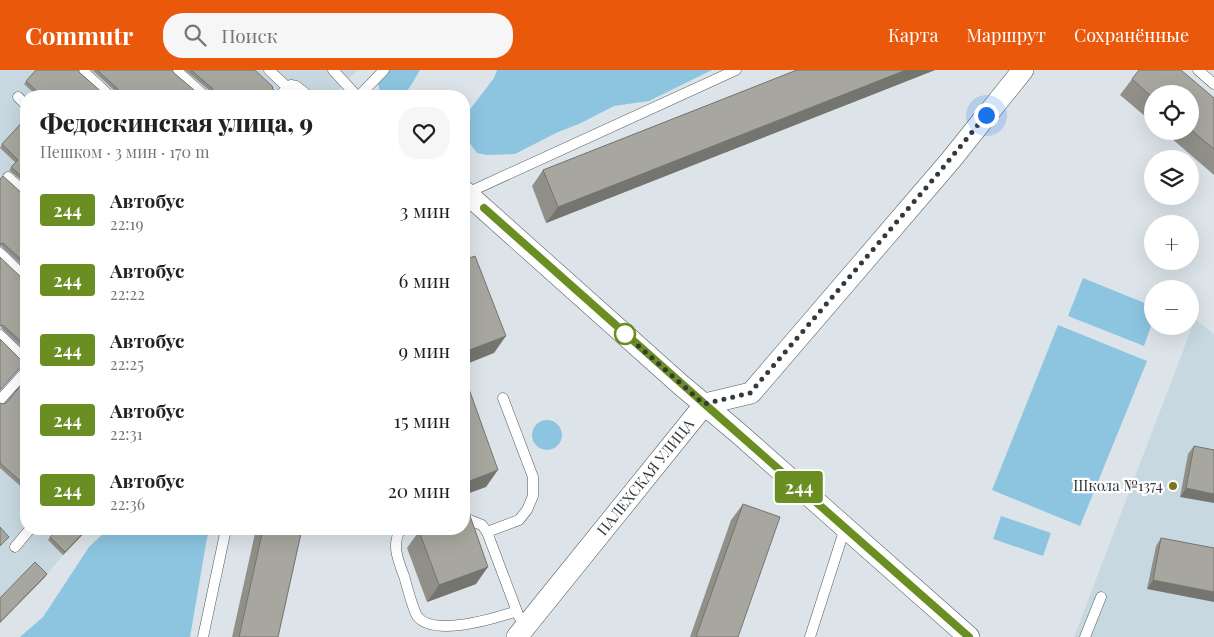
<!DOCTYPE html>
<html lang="ru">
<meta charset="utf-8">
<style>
:root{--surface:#fff;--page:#f6f6f6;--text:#222;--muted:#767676;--accent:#ea580c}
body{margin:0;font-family:"Playfair Display",serif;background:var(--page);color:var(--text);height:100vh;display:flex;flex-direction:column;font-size:19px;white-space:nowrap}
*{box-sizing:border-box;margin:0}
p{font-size:16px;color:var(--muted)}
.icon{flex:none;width:28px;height:28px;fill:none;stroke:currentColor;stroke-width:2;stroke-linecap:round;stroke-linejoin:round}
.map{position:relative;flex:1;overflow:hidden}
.details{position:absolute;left:20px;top:20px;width:450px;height:445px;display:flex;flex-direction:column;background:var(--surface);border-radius:20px;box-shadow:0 5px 20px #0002}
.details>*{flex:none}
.badge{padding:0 10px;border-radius:4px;font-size:18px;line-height:32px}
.fabs{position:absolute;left:1144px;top:15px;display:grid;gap:10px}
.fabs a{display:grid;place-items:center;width:55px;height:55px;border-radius:50%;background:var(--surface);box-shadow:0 5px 20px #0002;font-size:25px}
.you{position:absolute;width:25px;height:25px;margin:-12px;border:4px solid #fff;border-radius:50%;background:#1a73e8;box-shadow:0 0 0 8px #1a73e833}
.map>.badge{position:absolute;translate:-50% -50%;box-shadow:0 0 0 2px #fff}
.round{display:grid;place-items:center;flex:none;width:52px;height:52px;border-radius:20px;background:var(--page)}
.overview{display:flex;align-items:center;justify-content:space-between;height:85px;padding:0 20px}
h1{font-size:24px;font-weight:800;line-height:38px}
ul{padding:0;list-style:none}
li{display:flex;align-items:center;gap:15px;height:70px;padding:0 20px}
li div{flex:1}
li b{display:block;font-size:19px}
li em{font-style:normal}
li .badge{min-width:55px;font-weight:700;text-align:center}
header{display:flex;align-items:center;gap:30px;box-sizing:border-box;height:70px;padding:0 25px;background:var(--accent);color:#fff}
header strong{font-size:24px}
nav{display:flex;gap:28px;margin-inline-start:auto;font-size:18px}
.search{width:350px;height:45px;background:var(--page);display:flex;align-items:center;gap:12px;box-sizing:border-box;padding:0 18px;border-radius:20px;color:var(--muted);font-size:19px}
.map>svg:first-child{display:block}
.built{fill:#c8d8e1}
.green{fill:#8dc5e1}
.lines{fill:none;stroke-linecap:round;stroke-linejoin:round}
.service-casing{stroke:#535b5f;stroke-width:11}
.minor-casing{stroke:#535b5f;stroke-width:22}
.service{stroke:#fff;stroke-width:10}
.minor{stroke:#fff;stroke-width:21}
.wall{fill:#909089}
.shaded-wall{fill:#75756f}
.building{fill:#a7a79f;stroke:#75756f}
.line-casing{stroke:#fff;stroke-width:11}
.line{stroke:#6b8e23;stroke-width:8}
.walk{stroke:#36393b;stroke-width:5;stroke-dasharray:0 9}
.stop-dot{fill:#fff;stroke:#6b8e23;stroke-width:2.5}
.poi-dot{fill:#7b761a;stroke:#fff;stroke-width:2}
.labels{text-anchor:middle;stroke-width:4.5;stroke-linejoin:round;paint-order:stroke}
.street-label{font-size:15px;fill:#36393b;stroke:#fff}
.poi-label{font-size:15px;fill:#36393b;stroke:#fff;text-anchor:end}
</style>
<header>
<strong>Commutr</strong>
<div class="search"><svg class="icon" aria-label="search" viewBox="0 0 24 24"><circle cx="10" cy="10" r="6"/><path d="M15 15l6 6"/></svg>Поиск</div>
<nav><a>Карта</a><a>Маршрут</a><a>Сохранённые</a></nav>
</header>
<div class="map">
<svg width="1214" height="567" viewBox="0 0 1214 567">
<rect width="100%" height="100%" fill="#dce4e9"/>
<path class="built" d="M0 0H358L332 26H26V459H88L63 485 45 507 0 553Z
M1195 249 1214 264V567H1074Z"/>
<path class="green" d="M388 0H420C406 23 409 26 381 26L378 14Z
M497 0H712L649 31 614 36 581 53 556 63 515 84 487 85 477 83 464 66V47L494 8Z
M1083 208 1152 236V253L1144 276 1068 246Z
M1058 255 1147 291 1080 456 992 420Z
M532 365a15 15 0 1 1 30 0a15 15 0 1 1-30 0Z
M1001 446 1051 463 1043 486 993 469Z
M108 459H211L207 468 190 567H20L43 547 89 477Z"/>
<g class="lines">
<g class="service-casing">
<path id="service" d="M82 0 110 26
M176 0 205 26
M269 0 287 17
M333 0 357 26
M1198 0 1214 14
M279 26 291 15 296 16 309 26
M359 26 384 0
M18 27 26 35
M8 107 26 123
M467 123 736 0
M0 183 26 208
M0 265 26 290
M0 330 26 301
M464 448 482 455 487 462 519 547
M401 459C391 474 398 490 404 506 408 519 411 534 417 546 433 567 493 549 517 541
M487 462 519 450 527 440 533 426V407L503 328
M15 477 30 459
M203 567 226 459
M810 567 845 458
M1085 567 1101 527"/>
</g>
<g class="minor-casing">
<g id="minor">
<path d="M464 121 681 315 736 361 969 567"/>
<path id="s1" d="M517 567 705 334 751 323 950 91 1023 0"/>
</g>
</g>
<use href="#service" class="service"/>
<use href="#minor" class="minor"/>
</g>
<path class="wall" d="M35 0H79V2L106 26H37L24 14 36 0Z
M92 0H173V2L201 26H116L115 21Z
M185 0H255L272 18 276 26H212L210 21Z
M797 0H935L546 153 532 116 543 100Z
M1132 9 1214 28V105L1163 61H1190V24H1152V52L1120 25Z
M26 48V114L9 100 16 93 0 78 2 74Z
M0 109 24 125 26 126V199L1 176 0 177Z
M24 210 26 211V281L1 258Z
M26 309V421L0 398V333L4 334 7 332Z
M1194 376 1214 380 1180 427 1188 384Z
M743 434 738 567H690L731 450Z
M88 459 63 485 48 470 50 467Z
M256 459H302L278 567H232Z
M419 461 476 514 427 532 407 478Z
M1161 468 1214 478 1147 519 1156 476Z"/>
<path class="shaded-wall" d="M906 0H935L546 153 558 137Z
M506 266 494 283 464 295V282Z
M498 400 486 417 464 425V413Z
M1186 418 1214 424V433L1180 427Z
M87 459H88L63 485 65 482Z
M488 497 476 514 427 532 439 515Z
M47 504 45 507 0 553V552Z
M1153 510 1214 522V532L1147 519Z"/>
<path class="building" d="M36 0H79V2L106 26H42L26 11Z
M97 0H173V2L201 26H118L119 24 117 18Z
M191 0H255L273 17 272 18 275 21 276 26H213L214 24 212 18Z
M797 0H906L558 137 543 100Z
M1139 0H1181L1214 28V79L1190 59V24H1152V27L1132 9Z
M26 48V110L11 97 18 90 2 74Z
M3 106 24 125 26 126V194L3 173 0 174V109Z
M475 186 506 266 464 282V190Z
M0 187 24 210 26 211V276L3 255 0 256Z
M0 269 24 293 0 320Z
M26 309V416L0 393V333L4 334 7 332Z
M469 319 498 400 464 413V320Z
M1194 376 1214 380V424L1186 418Z
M743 434 780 447 738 567H696Z
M469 443 488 497 439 515 419 461 426 459H464V445Z
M0 457 9 467 0 476Z
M58 459H87L65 482 50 467Z
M263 459H302L278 567H239Z
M1161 468 1214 478V522L1153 510Z
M35 492 47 504 0 552V528Z"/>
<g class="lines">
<g class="line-casing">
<path id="line" d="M484 138C645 282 807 424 969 567"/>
</g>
<use href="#line" class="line"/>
<path class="walk" d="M625 264 704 334 750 323 937 105 986 45"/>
</g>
<circle class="stop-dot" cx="625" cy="264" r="10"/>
<circle class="poi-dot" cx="1173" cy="416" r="5"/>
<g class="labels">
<g class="street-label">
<text dy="5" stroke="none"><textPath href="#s1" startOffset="205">ПАЛЕХСКАЯ УЛИЦА</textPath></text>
</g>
<g class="poi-label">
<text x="1163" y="421">Школа №1374</text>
</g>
</g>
</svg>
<div class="fabs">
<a><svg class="icon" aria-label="locate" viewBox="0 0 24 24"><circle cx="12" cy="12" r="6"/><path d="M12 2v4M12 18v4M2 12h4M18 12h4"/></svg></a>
<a><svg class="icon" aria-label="layers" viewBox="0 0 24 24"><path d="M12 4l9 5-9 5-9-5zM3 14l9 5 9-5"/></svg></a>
<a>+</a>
<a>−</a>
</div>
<div class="you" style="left:986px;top:45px"></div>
<b class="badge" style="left:799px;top:417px;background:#6b8e23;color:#fff">244</b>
<section class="details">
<div class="overview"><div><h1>Федоскинская улица, 9</h1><p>Пешком · 3 мин · 170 m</p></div><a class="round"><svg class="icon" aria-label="heart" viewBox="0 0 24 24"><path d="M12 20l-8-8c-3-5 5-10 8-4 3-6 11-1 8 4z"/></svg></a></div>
<ul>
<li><span class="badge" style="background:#6b8e23;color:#fff">244</span><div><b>Автобус</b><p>22:19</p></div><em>3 мин</em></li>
<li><span class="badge" style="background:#6b8e23;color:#fff">244</span><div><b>Автобус</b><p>22:22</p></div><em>6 мин</em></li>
<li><span class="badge" style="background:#6b8e23;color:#fff">244</span><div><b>Автобус</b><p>22:25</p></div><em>9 мин</em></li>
<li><span class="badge" style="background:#6b8e23;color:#fff">244</span><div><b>Автобус</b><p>22:31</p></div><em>15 мин</em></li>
<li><span class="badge" style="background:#6b8e23;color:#fff">244</span><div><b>Автобус</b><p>22:36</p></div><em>20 мин</em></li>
</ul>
</section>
</div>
